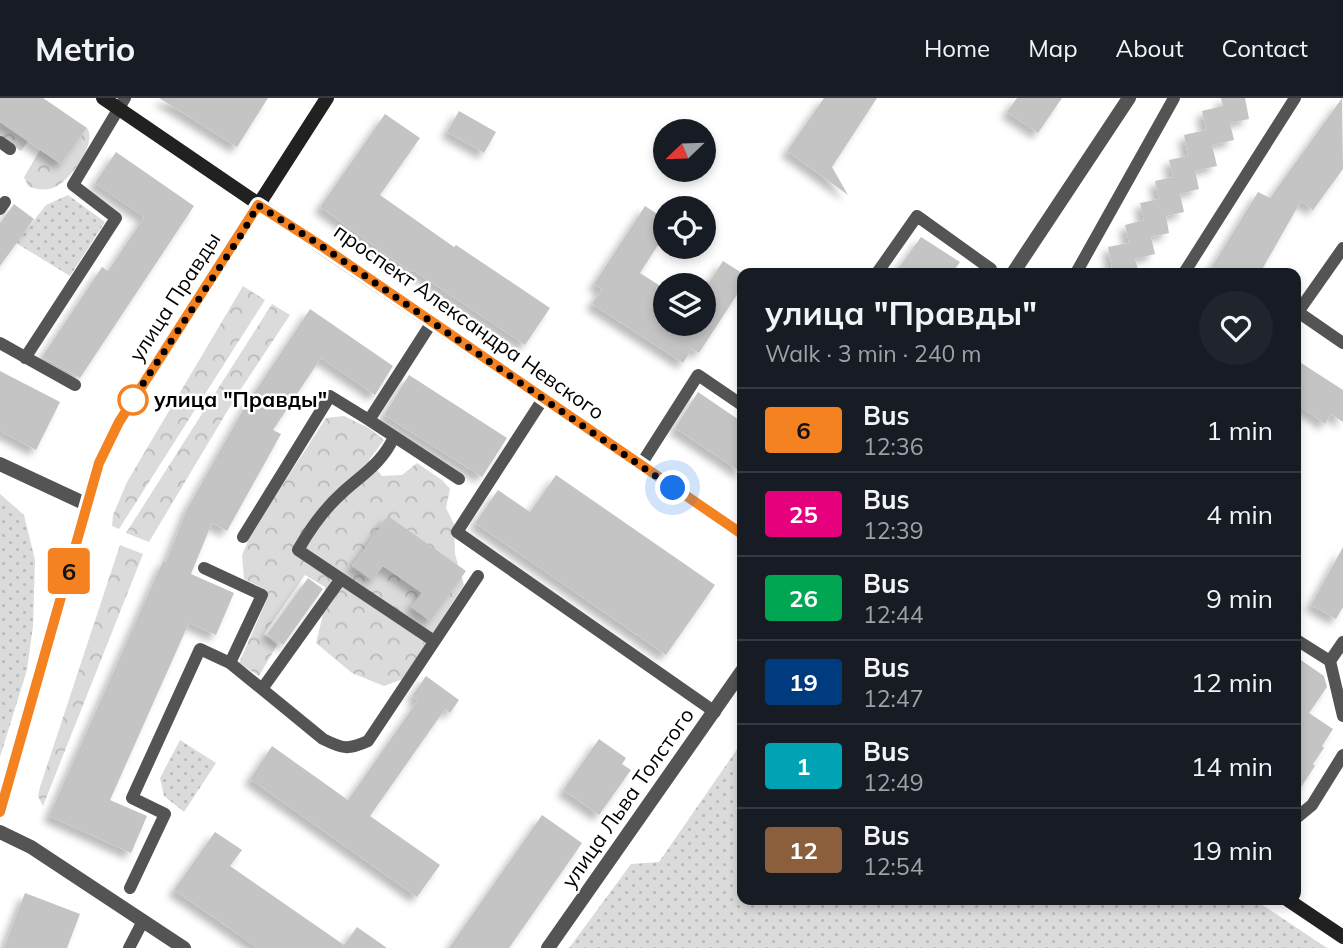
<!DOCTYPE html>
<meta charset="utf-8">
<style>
:root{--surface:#171b24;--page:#20242c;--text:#f1f3f6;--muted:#9ea1a6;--line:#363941}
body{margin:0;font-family:Mulish,sans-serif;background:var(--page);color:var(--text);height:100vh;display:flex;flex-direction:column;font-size:26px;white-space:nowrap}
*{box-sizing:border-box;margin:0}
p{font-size:23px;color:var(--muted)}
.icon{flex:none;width:38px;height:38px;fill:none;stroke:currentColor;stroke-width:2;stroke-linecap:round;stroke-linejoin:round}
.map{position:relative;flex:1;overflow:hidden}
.drawer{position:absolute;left:737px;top:170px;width:564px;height:637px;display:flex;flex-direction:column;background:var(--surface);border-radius:14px;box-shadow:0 4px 10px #0003}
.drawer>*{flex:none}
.badge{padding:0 14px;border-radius:5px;font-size:24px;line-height:46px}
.needle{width:46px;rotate:247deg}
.controls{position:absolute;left:653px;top:21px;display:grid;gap:14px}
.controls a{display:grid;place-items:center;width:63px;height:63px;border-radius:50%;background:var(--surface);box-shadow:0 4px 10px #0003;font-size:35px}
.you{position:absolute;width:35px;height:35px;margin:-18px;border:5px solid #fff;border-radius:50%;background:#1a73e8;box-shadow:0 0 0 10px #1a73e833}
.map>.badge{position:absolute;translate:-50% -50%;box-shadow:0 0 0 4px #fff}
.round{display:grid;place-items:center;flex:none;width:74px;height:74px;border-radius:37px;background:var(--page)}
.head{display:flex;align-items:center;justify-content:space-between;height:119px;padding:0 28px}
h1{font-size:33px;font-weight:700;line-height:52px}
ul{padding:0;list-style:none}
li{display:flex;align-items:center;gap:21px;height:84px;padding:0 28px;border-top:2px solid var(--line)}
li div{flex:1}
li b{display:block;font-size:26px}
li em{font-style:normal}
li .badge{min-width:77px;font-weight:700;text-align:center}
header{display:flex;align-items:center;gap:42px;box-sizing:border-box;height:98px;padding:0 35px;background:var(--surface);border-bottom:2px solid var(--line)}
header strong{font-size:33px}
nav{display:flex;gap:38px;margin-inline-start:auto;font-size:24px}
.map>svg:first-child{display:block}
.forest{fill:url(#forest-crowns)}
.park{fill:url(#park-dots)}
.building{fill:#c4c4c4;filter:url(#shadow)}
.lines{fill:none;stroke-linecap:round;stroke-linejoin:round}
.service{stroke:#545454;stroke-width:12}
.minor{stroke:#545454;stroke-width:14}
.secondary{stroke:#212121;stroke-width:14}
.line-casing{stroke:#fff;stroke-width:16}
.line{stroke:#f58220;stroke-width:10}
.walk{stroke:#000;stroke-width:7;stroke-dasharray:0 12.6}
.stop-dot{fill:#fff;stroke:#f58220;stroke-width:3.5}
.labels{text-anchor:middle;stroke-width:5;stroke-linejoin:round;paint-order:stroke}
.street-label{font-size:21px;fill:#000;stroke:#fff}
.stop-label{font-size:21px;font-weight:bold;fill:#000;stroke:#fff;text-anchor:start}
</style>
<header>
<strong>Metrio</strong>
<nav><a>Home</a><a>Map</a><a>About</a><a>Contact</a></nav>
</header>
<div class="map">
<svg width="1343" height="850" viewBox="0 0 1343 850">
<defs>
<pattern id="forest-crowns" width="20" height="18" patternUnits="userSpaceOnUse" patternTransform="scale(1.75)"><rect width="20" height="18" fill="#dbdbdb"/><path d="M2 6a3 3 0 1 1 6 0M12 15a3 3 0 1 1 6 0" fill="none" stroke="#bababa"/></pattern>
<pattern id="park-dots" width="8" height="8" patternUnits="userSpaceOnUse" patternTransform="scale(1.75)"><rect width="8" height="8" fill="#dbdbdb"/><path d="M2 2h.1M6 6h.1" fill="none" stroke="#bababa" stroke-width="1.8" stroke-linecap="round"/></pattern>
<filter id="shadow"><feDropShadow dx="-6" dy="6" stdDeviation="3.5" flood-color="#0004"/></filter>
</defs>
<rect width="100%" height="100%" fill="#fff"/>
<path class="forest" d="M0 24 28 43 21 53 0 39Z
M87 30C98 44 70 83 55 89 46 93 37 92 28 88L24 79 40 52 61 66Z
M243 188 265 202 119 431 112 428 113 417 127 384Z
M272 206 290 217 237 297 149 444 126 435Z
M344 318 369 330 384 342 369 362 382 378 402 377 417 365 442 382 450 391 446 410 454 426 455 456 464 487 403 581 384 588 352 575 316 545 323 516 325 489 305 477 264 536 277 547 259 578 239 565 268 499 266 492 244 481 242 457 252 434 326 320Z
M120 447 143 456 43 708 38 698 40 689Z"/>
<path class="park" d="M68 97 105 124 70 178 16 145 46 107Z
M0 396 24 417 35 462 33 528 27 572 0 659Z
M180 642 216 665 184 714 164 698 160 680Z
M742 644V802H1255L1327 850H569L631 766 659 764Z"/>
<path class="building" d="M0 0H43L87 30 61 66 0 24Z
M159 0H268L237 49Z
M824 0H877L832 69 848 97 787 53Z
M1017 0H1062L1038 35 1007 14Z
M1221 0H1245L1249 21 1230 25 1234 42 1212 47 1217 68 1195 73 1199 91 1180 96 1184 114 1166 118 1169 135 1151 139 1155 156 1135 161 1139 175H1113L1108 149 1129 145 1125 127 1144 122 1140 105 1159 101 1155 83 1173 79 1169 62 1188 58 1184 37 1206 32 1202 13 1223 8Z
M1342 0 1343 71 1313 112 1301 103 1260 175H1208L1258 94 1270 100Z
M459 13 496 34 484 55 447 34Z
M385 16 420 40 380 97 454 149 456 147 550 210 525 247 413 172 411 174 320 109Z
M116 54 194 108 80 280 42 259 102 169 108 173 144 119 95 85Z
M14 106 34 121 0 168V125Z
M645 108 665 121V136L640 175 665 191V226H704V192L723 163 742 175V189L699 255 692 251 683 265 592 206 602 191 594 186Z
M921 139 960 164 952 175H895Z
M310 211 393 268 375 297 321 260 273 332 281 336 227 433 212 425 191 476 234 495 216 537 189 525 110 702 147 718 131 755 49 718 163 463 166 464 187 411 244 310Z
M1295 261 1343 292V324L1331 316 1325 326 1295 305Z
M0 273 60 304 36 352 0 333Z
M409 277 507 340 482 379 384 317Z
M698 294 742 324V375L675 330Z
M556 377 715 487 666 557 475 425 498 392 530 414Z
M388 418 466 473 430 523 411 509 422 495 383 468 372 482 352 468Z
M1343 449V509L1336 521 1311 507Z
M308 480 323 491 283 547 267 536Z
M1295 558 1324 578 1327 589 1309 615 1333 631 1322 648 1324 650 1313 666 1315 668 1295 698Z
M426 578 459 602 450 615 445 611 370 718 440 767 417 799 250 681 272 648 348 702 418 602 412 598Z
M599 641 626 660 622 666 631 672 599 717 563 692Z
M542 717 582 745 509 850H449Z
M215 734 242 752 230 768 344 847 357 829 387 850H258L174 792Z
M25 795 80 816 67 850H4Z"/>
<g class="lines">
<path class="service" d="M0 44 10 51
M0 111 5 104
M1343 150 1298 214 1343 245
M877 175 917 118 991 171 988 175
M1076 175 1174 0
M1184 175 1295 0
M0 245 75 287
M25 260 116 120 73 87 125 0
M543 301 457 434 715 614
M369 322 459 381
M394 339C382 365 363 376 342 395 324 411 310 431 298 452L434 543
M640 368 698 277 742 307
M243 439 330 298 369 322 432 224
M1295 541 1330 563 1343 618
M1330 563 1343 544
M230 565 323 641C343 651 348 652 368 643L478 478
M262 591 340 482
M1295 721 1312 707 1343 657
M130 790 165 716 132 700 200 551 230 565 262 497 204 470
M129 850 143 823"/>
<path class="minor" d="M1013 175 1129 0
M0 366 86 406
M0 734 31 749 184 850
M548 850 742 573"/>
<path class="secondary" d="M103 0 742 436
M0 714 99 365 119 324 327 0
M1288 802 1343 839"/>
</g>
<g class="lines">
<g class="line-casing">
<path id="line" d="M0 714 99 365 119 324 258 107 323 149 742 436"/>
</g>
<use href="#line" class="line"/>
<path class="walk" d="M133 302 131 304 243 134 258 107 323 149 673 390"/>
</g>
<circle class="stop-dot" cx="133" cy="302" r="14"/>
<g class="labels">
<g class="street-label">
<text transform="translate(175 199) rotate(-57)" y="7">улица Правды</text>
<text transform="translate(469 224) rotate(35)" y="7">проспект Александра Невского</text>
<text transform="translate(628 700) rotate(-55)" y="7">улица Льва Толстого</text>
</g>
<g class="stop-label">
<text x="154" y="309">улица "Правды"</text>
</g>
</g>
</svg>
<div class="controls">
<a><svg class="needle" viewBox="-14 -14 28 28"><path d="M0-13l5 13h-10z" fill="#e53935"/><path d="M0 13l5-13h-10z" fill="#9ea1a6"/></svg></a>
<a><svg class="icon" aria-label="locate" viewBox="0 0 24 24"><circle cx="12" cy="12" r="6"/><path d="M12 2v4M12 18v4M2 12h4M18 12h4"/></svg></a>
<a><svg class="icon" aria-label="layers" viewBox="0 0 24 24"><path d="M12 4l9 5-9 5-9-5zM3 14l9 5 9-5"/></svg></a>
</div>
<div class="you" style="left:673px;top:390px"></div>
<b class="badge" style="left:69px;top:473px;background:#f58220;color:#111">6</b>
<section class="drawer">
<div class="head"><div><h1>улица &quot;Правды&quot;</h1><p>Walk · 3 min · 240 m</p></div><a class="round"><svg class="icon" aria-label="heart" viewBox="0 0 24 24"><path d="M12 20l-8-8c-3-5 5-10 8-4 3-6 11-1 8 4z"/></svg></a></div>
<ul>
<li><span class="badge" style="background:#f58220;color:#111">6</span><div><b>Bus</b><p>12:36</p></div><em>1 min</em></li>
<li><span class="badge" style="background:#e6007e;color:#fff">25</span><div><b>Bus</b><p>12:39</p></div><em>4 min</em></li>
<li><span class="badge" style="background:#00a651;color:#fff">26</span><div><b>Bus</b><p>12:44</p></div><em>9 min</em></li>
<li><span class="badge" style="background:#003b80;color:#fff">19</span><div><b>Bus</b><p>12:47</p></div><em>12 min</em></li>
<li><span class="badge" style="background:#00a3b4;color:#fff">1</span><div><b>Bus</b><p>12:49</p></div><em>14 min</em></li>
<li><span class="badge" style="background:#8b5e3c;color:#fff">12</span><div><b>Bus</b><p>12:54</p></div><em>19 min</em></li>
</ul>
</section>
</div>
